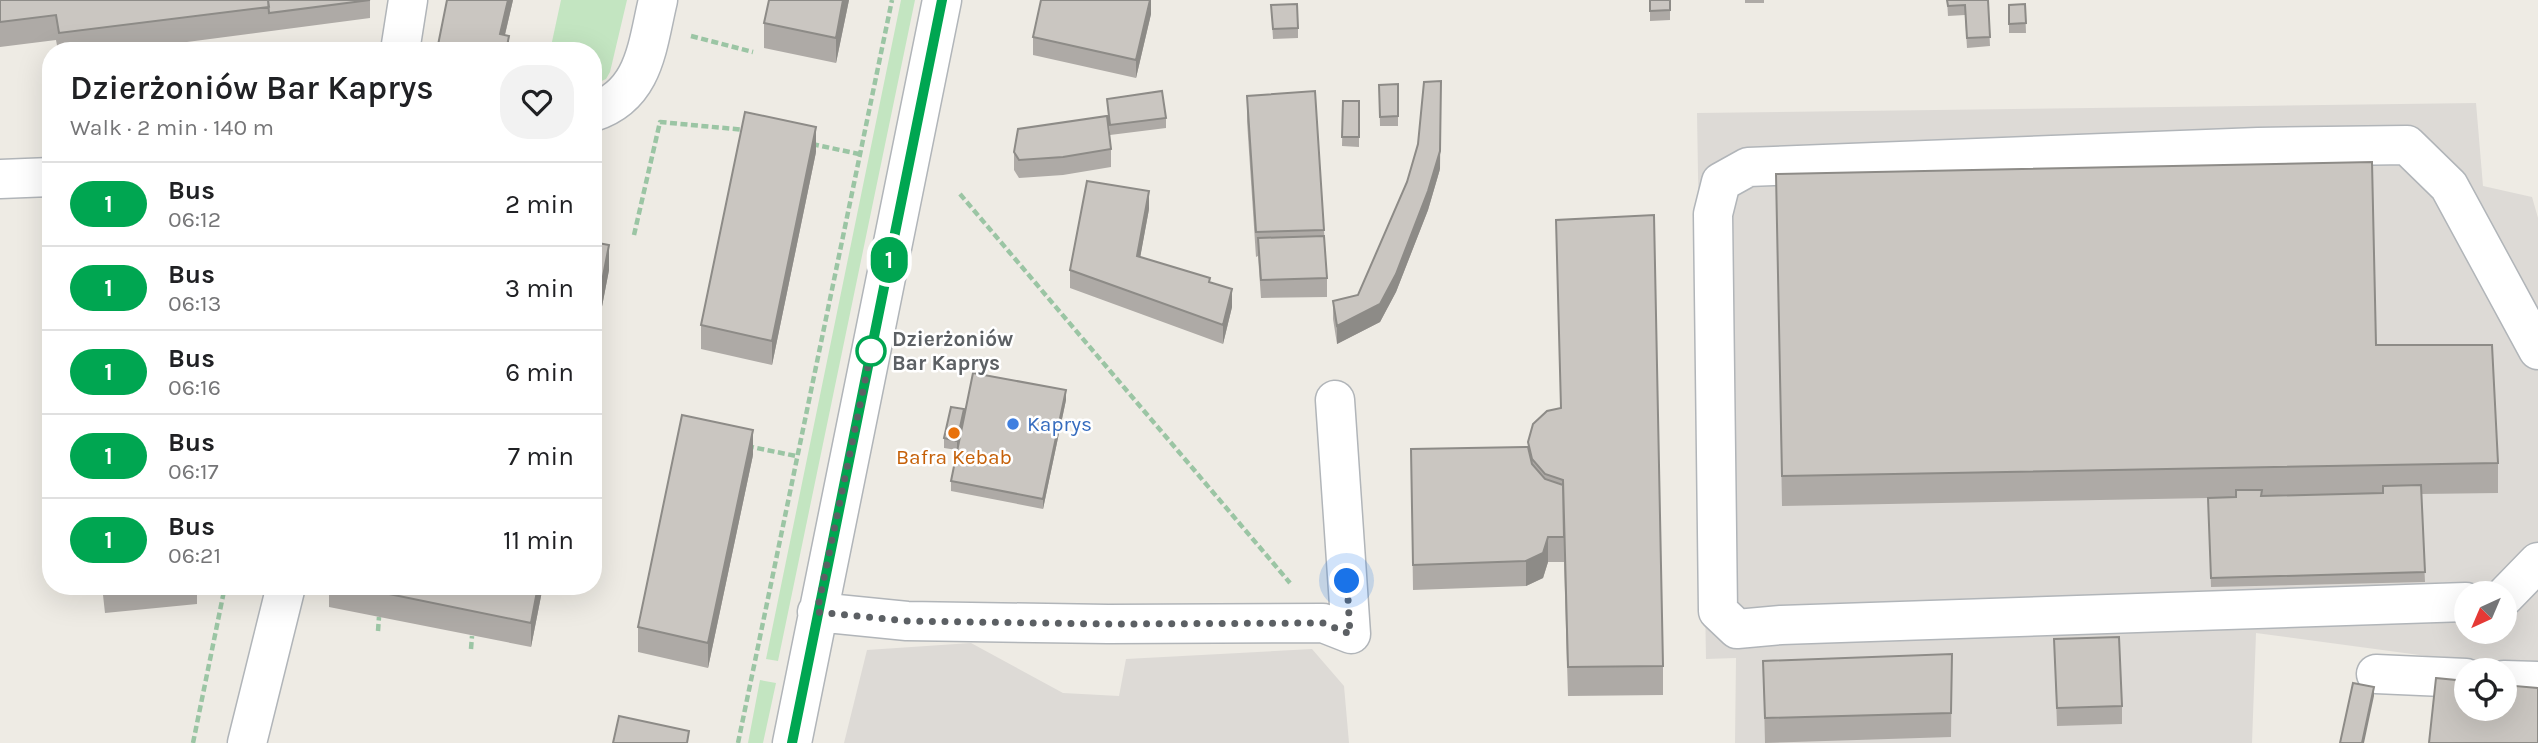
<!DOCTYPE html>
<meta charset="utf-8">
<style>
:root{--surface:#fff;--page:#f2f2f2;--text:#202124;--muted:#757577;--line:#e0e0e0}
body{margin:0;font-family:Karla,sans-serif;background:var(--page);color:var(--text);height:100vh;display:flex;flex-direction:column;font-size:26px;white-space:nowrap}
*{box-sizing:border-box;margin:0}
p{font-size:23px;color:var(--muted)}
.icon{flex:none;width:38px;height:38px;fill:none;stroke:currentColor;stroke-width:2;stroke-linecap:round;stroke-linejoin:round}
.map{position:relative;flex:1;overflow:hidden}
.panel{position:absolute;left:42px;top:42px;width:560px;height:553px;display:flex;flex-direction:column;background:var(--surface);border-radius:28px;box-shadow:0 7px 28px #0002}
.panel>*{flex:none}
.badge{padding:0 14px;border-radius:23px;font-size:24px;line-height:46px}
.needle{width:46px;rotate:224deg}
.buttons{position:absolute;left:2454px;top:581px;display:grid;gap:14px}
.buttons a{display:grid;place-items:center;width:63px;height:63px;border-radius:50%;background:var(--surface);box-shadow:0 7px 28px #0002;font-size:35px}
.you{position:absolute;width:35px;height:35px;margin:-18px;border:5px solid #fff;border-radius:50%;background:#1a73e8;box-shadow:0 0 0 10px #1a73e833}
.map>.badge{position:absolute;translate:-50% -50%;box-shadow:0 0 0 4px #fff}
.round{display:grid;place-items:center;flex:none;width:74px;height:74px;border-radius:28px;background:var(--page)}
.headline{display:flex;align-items:center;justify-content:space-between;height:119px;padding:0 28px}
h1{font-size:33px;font-weight:600;line-height:52px}
ul{padding:0;list-style:none}
li{display:flex;align-items:center;gap:21px;height:84px;padding:0 28px;border-top:2px solid var(--line)}
li div{flex:1}
li b{display:block;font-size:26px}
li em{font-style:normal}
li .badge{min-width:77px;font-weight:700;text-align:center}
.map>svg:first-child{display:block}
.industrial{fill:#dddad6;fill-rule:evenodd}
.green{fill:#c3e5c1}
.lines{fill:none;stroke-linecap:round;stroke-linejoin:round}
.minor-casing{stroke:#b1b5b9;stroke-width:41}
.path{stroke:#9bc5a4;stroke-width:4.5;stroke-dasharray:7 3.5;stroke-linecap:butt}
.minor{stroke:#fff;stroke-width:38}
.wall{fill:#aeaaa6}
.shaded-wall{fill:#8d8b87}
.building{fill:#cac6c1;stroke:#8d8b87;stroke-width:2}
.line-casing{stroke:#fff;stroke-width:16}
.line{stroke:#00a651;stroke-width:10}
.walk{stroke:#5c6064;stroke-width:7;stroke-dasharray:0 12.6}
.stop-dot{fill:#fff;stroke:#00a651;stroke-width:3.5}
.shop-dot{fill:#3f7fe0;stroke:#fff;stroke-width:2.5}
.food-dot{fill:#e8710a;stroke:#fff;stroke-width:2.5}
.labels{text-anchor:middle;stroke-width:5;stroke-linejoin:round;paint-order:stroke}
.stop-label{font-size:21px;font-weight:bold;fill:#5c6064;stroke:#fff;text-anchor:start}
.shop-label{font-size:21px;fill:#366cbe;stroke:#fff;text-anchor:start}
.food-label{font-size:21px;fill:#c56008;stroke:#fff}
</style>
<div class="map">
<svg width="2538" height="743" viewBox="0 0 2538 743">
<rect width="100%" height="100%" fill="#eeebe4"/>
<path class="industrial" d="M2476 103 2483 186 2532 197 2538 218V671L2256 633 2252 743H1735L1736 658 1706 659 1697 113ZM2466 593H2504V632H2466Z
M971 643 1063 693 1119 696 1126 659 1312 649 1344 686 1349 743H844L867 650Z"/>
<path class="green" d="M561 0H627L610 72 606 79 593 85V51H550Z
M901 0H915L778 661 766 659Z
M760 680 776 683 763 743H748Z"/>
<g class="lines">
<g class="minor-casing">
<path id="minor" d="M400 51 408 0
M593 112C645 95 647 46 658 0
M0 179 51 177
M2504 597 2538 562
M2466 602 1781 625 1737 629 1718 611 1713 214 1721 182 1748 167 2258 147 2407 145 2449 186 2538 350
M817 612 907 621 1108 624 1323 623 1351 634 1335 400
M2376 674 2466 678
M2504 680 2538 681
M247 743 286 586
M792 743 942 0"/>
</g>
<path class="path" d="M691 36 753 52
M812 144 859 154
M960 194 1290 583
M634 235 660 122 745 130
M747 446 796 456
M378 631 379 617
M471 649 472 636
M193 743 225 586
M738 743 892 0"/>
<use href="#minor" class="minor"/>
</g>
<path class="wall" d="M0 0H370V18L118 51H58L56 40 0 47Z
M513 0 505 35 509 51H438V45Z
M849 0 836 63 764 48V23Z
M1151 0V14L1136 78 1033 55V37Z
M1650 0H1670V20L1650 21Z
M1745 0H1764V3H1745Z
M1947 0H1988L1990 46 1967 48 1965 15 1948 16Z
M2025 4 2026 33H2009V5Z
M1271 5 1298 28V38L1273 39Z
M1398 84V126H1380L1379 85Z
M1247 96 1324 230 1327 278V297L1261 298 1258 256 1256 257 1247 121Z
M1107 99 1166 118V128L1110 135Z
M1343 101H1359V147L1342 146Z
M1111 149V167L1063 175 1019 178 1014 170V152Z
M816 152 772 365 701 349V325Z
M1440 169 1428 210 1396 292 1380 322 1337 344 1333 319V301L1358 295Z
M1776 174 2376 345 2498 463V493L2421 494 2425 582 2211 587 2208 498 1782 506Z
M1149 209 1140 257 1210 282 1232 307 1223 344 1070 288V270Z
M1556 220 1663 666V695L1568 696 1564 562H1548L1543 578 1526 586 1413 590 1411 449 1528 447V442L1561 408Z
M593 242 609 270 595 343 593 342Z
M1066 400 1043 509 951 491V481L957 450 944 448V438L964 417Z
M753 455 708 668 638 652V627Z
M102 586H197V604L105 613Z
M329 586H543L531 647 329 607Z
M2054 639 2122 706V724L2057 726Z
M1952 654 1951 737 1765 743 1763 661Z"/>
<path class="shaded-wall" d="M508 0H513L501 51 500 34Z
M843 0H849L836 63V38Z
M1150 0H1151V14L1136 78V60Z
M509 36V51H506Z
M1441 81 1440 169 1428 210 1396 292 1380 322 1337 344V326L1380 304Z
M816 127V152L772 365V341Z
M1149 191V209L1137 275V256Z
M609 245V270L595 343V318Z
M1232 289V307L1223 344V325Z
M1066 390V400L1043 509V499Z
M964 409V419L957 450V441Z
M753 430V455L708 668V643Z
M1548 537V562L1543 578 1526 586V561Z
M538 586H543L531 647V623Z
M2374 687V696L2364 743H2362Z"/>
<path class="building" d="M0 0H268L269 7 59 33 56 15 0 22Z
M268 0H370L269 13Z
M447 0H508L500 34 509 36 506 51 498 50V51H466L438 45Z
M769 0H843L836 38 764 23Z
M1041 0H1150L1136 60 1033 37Z
M1650 0H1670V10L1650 11Z
M1947 0H1988L1990 37 1967 38 1965 5 1948 6Z
M1297 4 1298 28 1273 29 1271 5Z
M2025 4 2026 23 2009 24V5Z
M1441 81 1440 151 1428 191 1396 274 1380 304 1337 326 1333 301 1358 295 1407 182 1418 144 1424 82Z
M1398 84V116L1380 117 1379 85Z
M1162 91 1166 118 1110 125 1107 99Z
M1315 91 1324 230 1256 232 1247 96Z
M1343 101H1359V137H1342Z
M745 112 816 127 772 341 701 325Z
M1107 116 1111 149 1063 157 1019 160 1014 152 1018 129Z
M2372 162 2376 345H2492L2498 463 1782 476 1776 174Z
M1087 181 1149 191 1137 256 1210 278 1209 282 1232 289 1223 325 1070 270Z
M1654 215 1663 666 1568 667 1563 480 1545 474 1532 459 1528 442 1533 424 1547 411 1561 408 1556 220Z
M1324 236 1327 278 1261 280 1258 238Z
M593 242 609 245 595 318 593 317Z
M973 373 1066 390 1043 499 951 481Z
M951 407 964 409 957 441 944 438Z
M682 415 753 430 708 643 638 627Z
M1528 447 1532 464 1545 479 1563 485 1564 537H1548L1543 553 1526 561 1413 565 1411 449Z
M2421 485 2425 572 2211 578 2208 498 2236 497V490H2262L2261 496 2383 493V486Z
M350 586H538L531 623Z
M2119 637 2122 706 2057 708 2054 639Z
M1952 654 1951 713 1765 718 1763 661Z
M2436 678 2466 681V709H2504V685L2538 688V743H2429Z
M2353 683 2374 687 2362 743H2340Z
M619 716 689 731 687 743H613Z"/>
<g class="lines">
<g class="line-casing">
<path id="line" d="M792 743 942 0"/>
</g>
<use href="#line" class="line"/>
<path class="walk" d="M871 351 872 347 817 612 906 621 1108 624 1323 623 1350 634 1347 581"/>
</g>
<circle class="stop-dot" cx="871" cy="351" r="14"/>
<circle class="shop-dot" cx="1013" cy="424" r="7"/>
<circle class="food-dot" cx="954" cy="433" r="7"/>
<g class="labels">
<g class="stop-label">
<text x="892" y="346">Dzierżoniów<tspan x="892" dy="24">Bar Kaprys</tspan></text>
</g>
<g class="shop-label">
<text x="1027" y="431">Kaprys</text>
</g>
<g class="food-label">
<text x="954" y="464">Bafra Kebab</text>
</g>
</g>
</svg>
<div class="buttons">
<a><svg class="needle" viewBox="-14 -14 28 28"><path d="M0-13l5 13h-10z" fill="#e53935"/><path d="M0 13l5-13h-10z" fill="#757577"/></svg></a>
<a><svg class="icon" aria-label="locate" viewBox="0 0 24 24"><circle cx="12" cy="12" r="6"/><path d="M12 2v4M12 18v4M2 12h4M18 12h4"/></svg></a>
</div>
<div class="you" style="left:1347px;top:581px"></div>
<b class="badge" style="left:889px;top:260px;background:#00a651;color:#fff">1</b>
<section class="panel">
<div class="headline"><div><h1>Dzierżoniów Bar Kaprys</h1><p>Walk · 2 min · 140 m</p></div><a class="round"><svg class="icon" aria-label="heart" viewBox="0 0 24 24"><path d="M12 20l-8-8c-3-5 5-10 8-4 3-6 11-1 8 4z"/></svg></a></div>
<ul>
<li><span class="badge" style="background:#00a651;color:#fff">1</span><div><b>Bus</b><p>06:12</p></div><em>2 min</em></li>
<li><span class="badge" style="background:#00a651;color:#fff">1</span><div><b>Bus</b><p>06:13</p></div><em>3 min</em></li>
<li><span class="badge" style="background:#00a651;color:#fff">1</span><div><b>Bus</b><p>06:16</p></div><em>6 min</em></li>
<li><span class="badge" style="background:#00a651;color:#fff">1</span><div><b>Bus</b><p>06:17</p></div><em>7 min</em></li>
<li><span class="badge" style="background:#00a651;color:#fff">1</span><div><b>Bus</b><p>06:21</p></div><em>11 min</em></li>
</ul>
</section>
</div>
